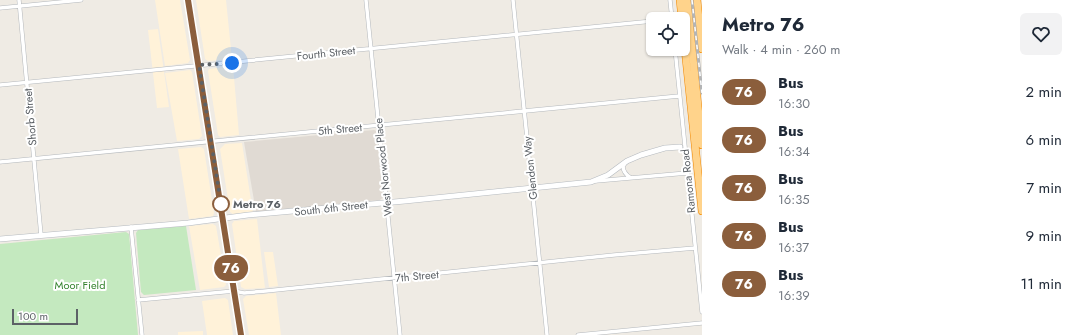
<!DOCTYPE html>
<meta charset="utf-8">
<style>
:root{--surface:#fff;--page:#f2f2f3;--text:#1f2937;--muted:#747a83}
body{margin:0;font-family:Jost,sans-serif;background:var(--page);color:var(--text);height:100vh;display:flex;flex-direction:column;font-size:15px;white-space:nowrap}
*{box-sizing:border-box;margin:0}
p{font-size:13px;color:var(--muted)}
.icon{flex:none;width:22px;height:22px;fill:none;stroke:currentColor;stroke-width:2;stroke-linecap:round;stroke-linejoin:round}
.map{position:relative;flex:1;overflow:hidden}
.drawer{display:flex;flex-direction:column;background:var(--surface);width:380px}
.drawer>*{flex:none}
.badge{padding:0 8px;border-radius:13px;font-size:14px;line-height:26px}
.tools{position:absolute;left:646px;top:12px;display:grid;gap:8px}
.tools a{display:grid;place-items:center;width:44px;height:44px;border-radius:6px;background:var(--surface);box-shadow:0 1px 3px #0004;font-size:20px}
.scale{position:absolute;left:12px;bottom:10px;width:66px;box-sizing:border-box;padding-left:4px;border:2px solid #5c6166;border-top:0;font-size:11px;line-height:14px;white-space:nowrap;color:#5c6166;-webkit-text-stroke:3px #fff;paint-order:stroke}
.you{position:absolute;width:20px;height:20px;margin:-10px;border:3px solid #fff;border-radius:50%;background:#1a73e8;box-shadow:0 0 0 6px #1a73e833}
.map>.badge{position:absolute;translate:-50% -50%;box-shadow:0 0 0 2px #fff}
.round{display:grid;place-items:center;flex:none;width:42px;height:42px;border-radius:6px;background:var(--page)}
.headline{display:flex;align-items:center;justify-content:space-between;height:68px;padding:0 20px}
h1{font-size:19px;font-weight:700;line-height:30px}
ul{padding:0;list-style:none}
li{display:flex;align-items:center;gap:12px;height:48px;padding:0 20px}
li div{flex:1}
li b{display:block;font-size:15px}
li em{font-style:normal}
li .badge{min-width:44px;font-weight:700;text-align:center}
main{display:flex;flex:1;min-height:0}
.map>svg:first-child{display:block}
.commercial{fill:#fff2d9}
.education{fill:#e0dad3}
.green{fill:#c4e9bf}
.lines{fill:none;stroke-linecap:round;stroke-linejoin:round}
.street-casing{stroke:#b4b8bc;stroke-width:4.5}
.secondary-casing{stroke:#b5babf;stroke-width:6}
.primary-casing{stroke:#fbb651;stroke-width:6}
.highway-casing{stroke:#f38900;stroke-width:8}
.street{stroke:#fff;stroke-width:3.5}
.secondary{stroke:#fff;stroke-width:5}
.primary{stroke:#ffe6a9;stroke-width:5.5}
.highway{stroke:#ffd38b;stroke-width:7}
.rail-casing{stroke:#b3b4b5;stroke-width:3}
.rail{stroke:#fff;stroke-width:1.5;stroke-dasharray:4.5;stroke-linecap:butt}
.line-casing{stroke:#fff;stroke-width:9}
.line{stroke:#8b5e3c;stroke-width:6}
.walk{stroke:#5c6166;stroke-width:4;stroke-dasharray:0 7.2}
.stop-dot{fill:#fff;stroke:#8b5e3c;stroke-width:2}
.labels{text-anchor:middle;stroke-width:4;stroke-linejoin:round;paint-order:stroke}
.street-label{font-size:11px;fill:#5c6166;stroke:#fff}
.stop-label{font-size:11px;font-weight:bold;fill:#5c6166;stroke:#fff;text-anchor:start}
.park-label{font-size:11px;fill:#34822e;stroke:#fff}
</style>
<main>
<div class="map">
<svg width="702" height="335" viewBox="0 0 702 335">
<rect width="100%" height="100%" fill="#efebe4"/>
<path class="commercial" d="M155 0H180L190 60 188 63 165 66Z
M196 0H226L232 59 208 61 205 59Z
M158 29 169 107 157 108 148 30Z
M233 66 239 135 220 137 218 135 208 71 209 69Z
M190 70 192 72 202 136 199 139 177 141 165 73Z
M242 143 253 213 233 214 230 212 220 149 225 144Z
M201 147 204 149 214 213 213 216 189 219 178 149Z
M257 219 265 288 245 289 241 287 232 224 234 221Z
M213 224 216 226 226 285 224 287 200 290 189 226Z
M264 252H273L278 286 269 287Z
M276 293 281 335H249L243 299 246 296Z
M225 298 228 300 233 335H207L202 301Z
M203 331V335H178V332Z"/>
<path class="education" d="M374 130 376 131 383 197 380 200 256 212 244 142Z"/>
<path class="green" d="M186 226 196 290 144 295 141 292 136 233 138 230Z
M126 232 129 234 138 335H0V244Z"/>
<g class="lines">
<g class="street-casing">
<path id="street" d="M19 0 41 235
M366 0 400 335
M513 0 547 335
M670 0 672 19
M0 8 81 0
M675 49 702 312
M0 85 653 21
M0 162 679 96
M624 165 623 166C623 171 626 175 631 178
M596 181 687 173
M131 227 142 335
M138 300 234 291 244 293 266 291 614 255 695 248
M578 335 702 323"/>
</g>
<g class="secondary-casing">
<path id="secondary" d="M0 239 188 223 248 215 405 201 591 182 608 175 627 161 641 155 665 148 680 147"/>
</g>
<g class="primary-casing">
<path id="primary" d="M188 0 241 335"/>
</g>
<g class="highway-casing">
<path id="highway" d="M680 0 682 19
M687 0 702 145
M697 0 702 49
M683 30 702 211"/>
</g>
<use href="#street" class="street"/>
<use href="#secondary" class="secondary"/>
<use href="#primary" class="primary"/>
<use href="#highway" class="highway"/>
<g class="rail-casing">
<path id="rail" d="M692 0 702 93"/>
</g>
<use href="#rail" class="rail"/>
</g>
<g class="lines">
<g class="line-casing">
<path id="line" d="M188 0 241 335"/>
</g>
<use href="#line" class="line"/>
<path class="walk" d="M221 204 199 65 232 63"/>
</g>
<circle class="stop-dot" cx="221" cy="204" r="8"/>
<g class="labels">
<g class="street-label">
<text transform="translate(326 53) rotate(-6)" y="4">Fourth Street</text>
<text transform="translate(30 117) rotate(-95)" y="4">Shorb Street</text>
<text transform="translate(340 129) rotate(-5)" y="4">5th Street</text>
<text transform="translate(383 167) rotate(-96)" y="4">West Norwood Place</text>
<text transform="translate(530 168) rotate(-96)" y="4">Glendon Way</text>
<text transform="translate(688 181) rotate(-96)" y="4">Ramona Road</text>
<text transform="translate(331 208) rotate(-6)" y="4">South 6th Street</text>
<text transform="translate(417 276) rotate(-5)" y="4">7th Street</text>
</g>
<g class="stop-label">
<text x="233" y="208">Metro 76</text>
</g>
<g class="park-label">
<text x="80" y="289">Moor Field</text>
</g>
</g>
</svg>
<div class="tools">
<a><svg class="icon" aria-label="locate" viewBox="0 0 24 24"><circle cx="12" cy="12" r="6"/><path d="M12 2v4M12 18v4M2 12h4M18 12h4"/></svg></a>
</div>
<div class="scale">100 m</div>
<div class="you" style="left:232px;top:63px"></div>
<b class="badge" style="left:231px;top:268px;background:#8b5e3c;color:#fff">76</b>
</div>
<section class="drawer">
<div class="headline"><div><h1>Metro 76</h1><p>Walk · 4 min · 260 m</p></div><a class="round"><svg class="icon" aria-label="heart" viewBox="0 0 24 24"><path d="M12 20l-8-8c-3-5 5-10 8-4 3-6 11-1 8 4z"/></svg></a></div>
<ul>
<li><span class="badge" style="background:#8b5e3c;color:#fff">76</span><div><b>Bus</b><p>16:30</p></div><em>2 min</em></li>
<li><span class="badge" style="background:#8b5e3c;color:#fff">76</span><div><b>Bus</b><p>16:34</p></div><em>6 min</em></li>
<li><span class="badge" style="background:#8b5e3c;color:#fff">76</span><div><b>Bus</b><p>16:35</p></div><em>7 min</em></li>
<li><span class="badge" style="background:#8b5e3c;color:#fff">76</span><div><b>Bus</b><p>16:37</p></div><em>9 min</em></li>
<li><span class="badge" style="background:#8b5e3c;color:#fff">76</span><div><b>Bus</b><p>16:39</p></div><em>11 min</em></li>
</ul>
</section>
</main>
